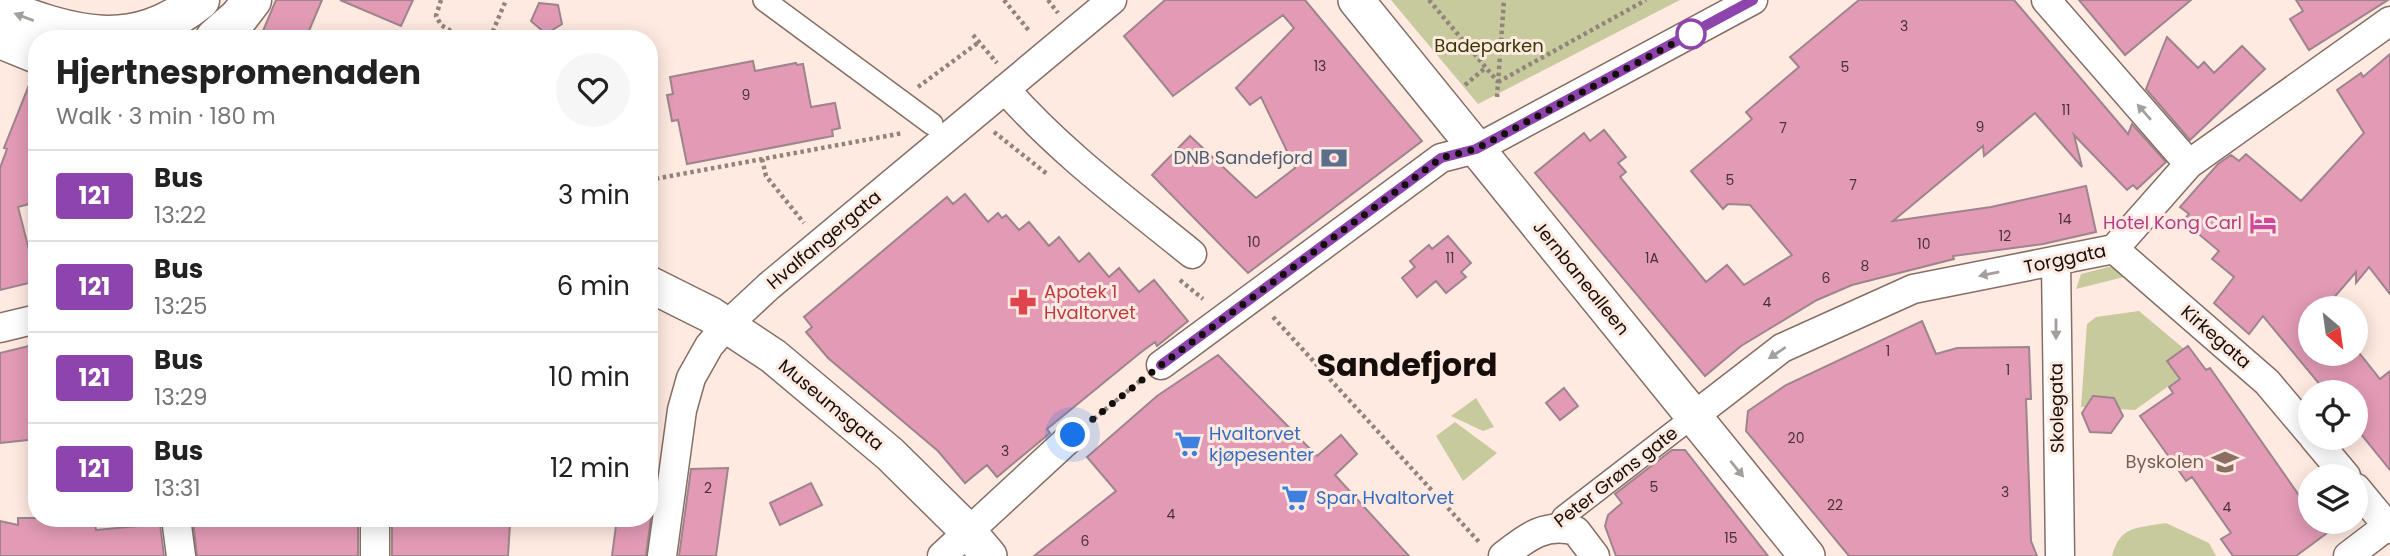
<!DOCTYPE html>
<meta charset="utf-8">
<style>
:root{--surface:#fff;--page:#f6f6f6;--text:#222;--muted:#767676;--line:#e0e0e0}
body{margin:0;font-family:Poppins,sans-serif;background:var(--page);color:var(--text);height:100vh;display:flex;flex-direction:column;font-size:26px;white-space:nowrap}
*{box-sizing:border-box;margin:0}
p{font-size:23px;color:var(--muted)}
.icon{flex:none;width:38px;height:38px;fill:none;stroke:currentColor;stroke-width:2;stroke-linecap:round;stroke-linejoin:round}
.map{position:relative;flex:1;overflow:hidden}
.details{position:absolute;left:28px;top:30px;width:630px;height:497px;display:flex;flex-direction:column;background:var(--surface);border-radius:28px;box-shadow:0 4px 18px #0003}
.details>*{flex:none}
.badge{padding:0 14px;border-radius:5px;font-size:24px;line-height:46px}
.needle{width:46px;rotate:151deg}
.tools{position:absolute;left:2298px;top:296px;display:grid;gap:14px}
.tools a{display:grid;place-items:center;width:70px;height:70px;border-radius:50%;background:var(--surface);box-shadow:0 4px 18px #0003;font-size:35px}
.you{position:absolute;width:35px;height:35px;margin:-18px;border:5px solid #fff;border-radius:50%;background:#1a73e8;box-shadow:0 0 0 10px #1a73e833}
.map>.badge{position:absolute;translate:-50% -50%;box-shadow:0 0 0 4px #fff}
.round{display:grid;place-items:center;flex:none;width:74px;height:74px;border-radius:37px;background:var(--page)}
.overview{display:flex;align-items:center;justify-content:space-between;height:119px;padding:0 28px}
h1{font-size:33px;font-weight:700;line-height:52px}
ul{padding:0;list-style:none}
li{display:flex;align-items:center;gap:21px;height:91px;padding:0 28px;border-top:2px solid var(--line)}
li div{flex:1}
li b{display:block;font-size:26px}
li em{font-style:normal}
li .badge{min-width:77px;font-weight:700;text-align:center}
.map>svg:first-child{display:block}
.green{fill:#c7ca9d}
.building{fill:#e39bb5;stroke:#9d848d;stroke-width:2}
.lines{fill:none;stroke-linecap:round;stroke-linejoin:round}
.pedestrian-casing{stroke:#856e65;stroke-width:24}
.minor-casing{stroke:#856e65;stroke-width:31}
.tertiary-casing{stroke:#856e65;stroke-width:38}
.secondary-casing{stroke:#856e65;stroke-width:41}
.path{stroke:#92847d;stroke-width:4.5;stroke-dasharray:3.5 3.5;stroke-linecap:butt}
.pedestrian{stroke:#fff;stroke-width:21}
.minor{stroke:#fff;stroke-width:28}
.tertiary{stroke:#fff;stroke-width:35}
.secondary{stroke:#fff;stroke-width:38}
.oneway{fill:#a29f9d}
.line-casing{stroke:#fff;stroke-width:16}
.line{stroke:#8e44ad;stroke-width:10}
.walk{stroke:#160e0a;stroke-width:7;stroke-dasharray:0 12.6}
.stop-dot{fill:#fff;stroke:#8e44ad;stroke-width:3.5}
.labels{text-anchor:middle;stroke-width:6;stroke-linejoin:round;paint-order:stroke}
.number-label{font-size:14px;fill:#493135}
.park-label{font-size:18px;fill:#373700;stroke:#ffeae1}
.service-label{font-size:18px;fill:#4e5e75;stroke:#ffeae1;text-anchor:end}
.hotel-label{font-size:18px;fill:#b23c85;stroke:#ffeae1;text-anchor:end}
.street-label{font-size:18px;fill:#160e0a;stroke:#ffeae1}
.health-label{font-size:18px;fill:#be3a42;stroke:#ffeae1;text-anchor:start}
.shop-label{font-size:18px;fill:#366cbe;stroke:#ffeae1;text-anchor:start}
.education-label{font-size:18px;fill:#785e54;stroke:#ffeae1;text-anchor:end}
.town-label{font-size:32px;font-weight:bold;fill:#160e0a;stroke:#ffeae1}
</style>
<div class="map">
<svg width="2390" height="556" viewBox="0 0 2390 556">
<rect width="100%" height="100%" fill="#ffeae1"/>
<path class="green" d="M1391 0H1680L1478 104Z
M2120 264 2128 276 2076 289 2081 274Z
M2139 311 2201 363 2135 410 2081 407 2087 324 2096 317Z
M1476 398 1494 427 1483 431 1451 416Z
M1455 422 1497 453 1463 481 1436 436Z
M2166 523 2209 543 2216 556H2112C2120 525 2138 528 2166 523Z"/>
<path class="building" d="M276 0H322L306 38H260Z
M340 0H413L401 26Z
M1165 0H1305L1422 141 1248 273 1152 175 1190 136 1256 198 1295 168 1261 97 1250 105 1236 88 1294 28 1283 15 1173 96 1124 36Z
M1859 0H2014L2128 134 2132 124 2166 162 2137 189 2133 185 2127 190 2074 135 2082 167 2035 113 1984 156 1983 146 1893 221 1991 207 2086 186 2096 232 2043 244 1953 256 1954 259 1852 285 1817 300 1741 346 1705 376 1535 173 1584 133 1590 141 1604 130 1626 157 1618 163 1626 172 1620 177 1706 282 1727 265 1744 285 1792 255 1750 205 1728 204 1723 209 1691 171 1752 119 1746 112 1799 67 1790 57Z
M2079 0H2191L2125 55Z
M2296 0H2388L2309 50 2290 19 2303 11Z
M539 3 558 5 562 24 546 34 531 21Z
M2167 37 2198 68 2204 62 2214 73 2242 46 2265 69 2190 140 2146 89Z
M2390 54V294L2369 267 2356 283V272L2325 308H2310V354H2360L2380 379 2390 371V470L2356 428V392H2326L2263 316 2249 334 2214 303 2234 277 2212 259 2219 251 2183 221 2189 214 2180 207 2218 164 2231 155 2239 161 2246 154 2301 201 2364 133 2337 90 2361 73 2363 77Z
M753 61 755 71 796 63 797 65 803 64 811 107 835 103 840 128 832 130 833 136 687 164 678 120 672 121 667 95 673 94 670 77Z
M33 75H37V202L18 207 37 281 0 290V168L7 149 4 148Z
M965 194 988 222 998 213 1002 218 1006 215 1019 230 1029 222 1049 246 1059 237 1079 262 1089 253 1109 277 1119 268 1139 292 1154 280 1188 321 1157 346 1155 342 1140 353 1047 429 1050 433 997 477 987 465 965 483 938 451 828 358 806 332 812 327 804 317 947 197 953 204Z
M1448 236 1471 263 1461 272 1466 277 1446 293 1436 281 1417 297 1402 278 1415 267 1410 261 1429 245 1432 249Z
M1922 321 1936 354 1957 348 2029 347 2031 399H2026L2031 541 2037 556H1849L1746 431 1748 411 1786 385Z
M37 344V439L0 443V353Z
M2188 346 2206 370 2210 368 2310 511V522H2342L2296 556H2233L2221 539 2231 533 2192 477 2186 481 2140 416 2173 393 2169 387 2180 379 2167 361Z
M1218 355 1317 456 1341 435 1357 454 1335 475 1409 556H1034L1116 491 1087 457 1157 396Z
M1564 388 1578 406 1560 420 1546 403Z
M2093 396 2114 398 2123 416 2111 433 2090 432 2082 413Z
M1672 450H1685L1768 556H1616L1605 526 1608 515 1622 503 1615 494Z
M728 468 716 556H679L691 469Z
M649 470H657L646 556H612L617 518H649Z
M811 483 822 505 780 525 770 503Z
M18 518H94L96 530 160 524 164 556H0V521L18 525Z
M197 518H358V556H197L193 521Z
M392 518H459V521L510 524 508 556H392Z"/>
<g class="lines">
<g class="pedestrian-casing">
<path id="pedestrian" d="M764 0 932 124
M1557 528 1563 517 1694 416"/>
</g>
<g class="minor-casing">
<path id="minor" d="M2046 0 2189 164
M1005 89C1061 153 1127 201 1192 254
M2114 249 2267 382 2310 433
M2056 261 2060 556
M0 328 37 319
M1161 365 1441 158 1476 149 1753 0
M1694 416 1782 348 1913 289 2114 249 2189 164 2390 21
M2314 438 2346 476
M2356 488 2390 529
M176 518 181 556
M375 518V556
M662 556 682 410 691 378 709 346 727 325 769 286 1112 0
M942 556 1073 435
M1503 556C1526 538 1545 522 1576 531L1595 556
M2348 556 2390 524"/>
</g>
<g class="tertiary-casing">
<path id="tertiary" d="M1356 0 1807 556
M649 284 711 315 773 356 890 454 967 530 989 556"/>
</g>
<g class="secondary-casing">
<path id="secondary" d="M0 8C73 35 132 55 200 0
M215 38 239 17 252 0
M0 39 37 54"/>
</g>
<path class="path" d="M441 0 436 16 441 25 463 38
M1004 0 1030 32
M1048 0 1058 13
M1429 0 1498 82
M973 35 997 63
M490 38 506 0
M1498 82 1646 0
M1465 85 1484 69
M918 87 979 42
M1497 97 1504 0
M994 132 1047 174
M762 159 766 176 804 223
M649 180 903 133
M1180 280 1203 299
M1273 317 1480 543
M1094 419 1141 380"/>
<use href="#pedestrian" class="pedestrian"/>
<use href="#minor" class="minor"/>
<use href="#tertiary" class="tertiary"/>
<use href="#secondary" class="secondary"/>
</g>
<defs><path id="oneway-solid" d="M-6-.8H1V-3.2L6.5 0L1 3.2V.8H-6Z" transform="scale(1.75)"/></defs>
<g class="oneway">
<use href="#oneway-solid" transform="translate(24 17) rotate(-159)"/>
<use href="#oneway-solid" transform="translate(2144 112) rotate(-131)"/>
<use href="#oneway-solid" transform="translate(1989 274) rotate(169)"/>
<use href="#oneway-solid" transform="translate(2056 329) rotate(90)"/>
<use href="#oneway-solid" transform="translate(1777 353) rotate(146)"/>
<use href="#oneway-solid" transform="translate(1737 469) rotate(51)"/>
</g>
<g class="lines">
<g class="line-casing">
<path id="line" d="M1161 365 1441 158 1476 149 1753 0"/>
</g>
<use href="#line" class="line"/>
<path class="walk" d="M1073 435 1161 365 1441 158 1476 149 1691 34"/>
</g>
<defs>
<g id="bank-bare" transform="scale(2.1)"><path d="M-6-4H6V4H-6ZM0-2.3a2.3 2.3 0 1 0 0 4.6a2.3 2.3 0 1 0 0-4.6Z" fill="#5c6f8a" stroke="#ffeae1" stroke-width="2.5" paint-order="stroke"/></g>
<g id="hotel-bare" transform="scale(2.1)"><path d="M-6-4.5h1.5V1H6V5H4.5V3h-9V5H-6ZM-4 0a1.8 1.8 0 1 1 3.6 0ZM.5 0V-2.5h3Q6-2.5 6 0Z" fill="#d1479c" stroke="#ffeae1" stroke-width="2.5" paint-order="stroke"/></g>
<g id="pharmacy-bare" transform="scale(2.1)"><path d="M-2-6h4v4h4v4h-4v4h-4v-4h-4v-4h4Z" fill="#e0444e" stroke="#ffeae1" stroke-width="2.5" paint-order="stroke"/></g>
<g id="supermarket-bare" transform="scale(2.1)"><path d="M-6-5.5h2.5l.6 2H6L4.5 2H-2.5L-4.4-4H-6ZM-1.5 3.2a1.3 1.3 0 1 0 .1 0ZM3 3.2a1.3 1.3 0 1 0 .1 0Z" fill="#3f7fe0" stroke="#ffeae1" stroke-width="2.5" paint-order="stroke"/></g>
<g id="school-bare" transform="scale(2.1)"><path d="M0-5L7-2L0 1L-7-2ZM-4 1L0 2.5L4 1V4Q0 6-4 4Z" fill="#8d6e63" stroke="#ffeae1" stroke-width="2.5" paint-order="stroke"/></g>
</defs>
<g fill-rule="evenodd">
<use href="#bank-bare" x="1334" y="158"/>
<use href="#hotel-bare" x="2263" y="223"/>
<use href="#pharmacy-bare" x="1023" y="302"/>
<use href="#supermarket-bare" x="1188" y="444"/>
<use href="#school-bare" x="2225" y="462"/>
<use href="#supermarket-bare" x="1295" y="498"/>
</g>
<circle class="stop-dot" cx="1691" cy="34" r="14"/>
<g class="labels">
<g class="number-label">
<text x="1904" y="31">3</text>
<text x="1320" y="71">13</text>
<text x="1845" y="72">5</text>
<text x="746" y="100">9</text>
<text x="2066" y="115">11</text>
<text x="1980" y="132">9</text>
<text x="1783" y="133">7</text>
<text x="1730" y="185">5</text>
<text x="1853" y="190">7</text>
<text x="2065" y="224">14</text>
<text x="2005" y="241">12</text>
<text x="1254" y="247">10</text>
<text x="1924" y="249">10</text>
<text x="1450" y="263">11</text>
<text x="1652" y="263">1A</text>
<text x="1865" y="271">8</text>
<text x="1826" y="283">6</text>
<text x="1767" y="307">4</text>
<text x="1888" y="356">1</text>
<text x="2008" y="375">1</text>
<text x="1796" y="443">20</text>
<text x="1005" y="456">3</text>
<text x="1654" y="492">5</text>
<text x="708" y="493">2</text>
<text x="2005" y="497">3</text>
<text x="1835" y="510">22</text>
<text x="2227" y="512">4</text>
<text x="1171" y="519">4</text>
<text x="1731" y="543">15</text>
<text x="1085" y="546">6</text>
</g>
<g class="park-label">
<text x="1489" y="52">Badeparken</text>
</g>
<g class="service-label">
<text x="1313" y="164">DNB Sandefjord</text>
</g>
<g class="hotel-label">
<text x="2242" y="229">Hotel Kong Carl</text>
</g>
<g class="street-label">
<text transform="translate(824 240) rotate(-40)" y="6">Hvalfangergata</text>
<text transform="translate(2065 259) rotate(-12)" y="6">Torggata</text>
<text transform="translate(1581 278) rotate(51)" y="6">Jernbanealleen</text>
<text transform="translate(2216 337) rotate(41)" y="6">Kirkegata</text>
<text transform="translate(831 405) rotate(40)" y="6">Museumsgata</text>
<text transform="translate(2057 408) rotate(-91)" y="6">Skolegata</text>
<text transform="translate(1616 477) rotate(-38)" y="6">Peter Grøns gate</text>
</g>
<g class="health-label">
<text x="1044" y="298">Apotek 1<tspan x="1044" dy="21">Hvaltorvet</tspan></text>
</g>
<g class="shop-label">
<text x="1209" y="440">Hvaltorvet<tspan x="1209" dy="21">kjøpesenter</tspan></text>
<text x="1316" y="504">Spar Hvaltorvet</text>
</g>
<g class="education-label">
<text x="2204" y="468">Byskolen</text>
</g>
<g class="town-label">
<text x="1407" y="376">Sandefjord</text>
</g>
</g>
</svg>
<div class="tools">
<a><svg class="needle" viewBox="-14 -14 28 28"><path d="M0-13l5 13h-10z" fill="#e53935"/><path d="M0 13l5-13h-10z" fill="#767676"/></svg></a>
<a><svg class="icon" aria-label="locate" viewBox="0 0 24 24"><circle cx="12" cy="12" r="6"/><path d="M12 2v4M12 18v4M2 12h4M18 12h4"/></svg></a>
<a><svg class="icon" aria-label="layers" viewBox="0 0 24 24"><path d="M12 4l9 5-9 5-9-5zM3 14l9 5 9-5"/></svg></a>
</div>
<div class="you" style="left:1073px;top:435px"></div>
<section class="details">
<div class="overview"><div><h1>Hjertnespromenaden</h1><p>Walk · 3 min · 180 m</p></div><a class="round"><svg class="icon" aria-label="heart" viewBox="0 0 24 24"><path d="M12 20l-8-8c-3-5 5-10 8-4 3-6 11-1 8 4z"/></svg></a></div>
<ul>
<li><span class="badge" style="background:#8e44ad;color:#fff">121</span><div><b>Bus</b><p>13:22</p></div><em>3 min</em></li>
<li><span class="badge" style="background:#8e44ad;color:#fff">121</span><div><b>Bus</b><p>13:25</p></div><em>6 min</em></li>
<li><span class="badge" style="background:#8e44ad;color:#fff">121</span><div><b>Bus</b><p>13:29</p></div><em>10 min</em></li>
<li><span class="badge" style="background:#8e44ad;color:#fff">121</span><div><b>Bus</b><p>13:31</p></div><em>12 min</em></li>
</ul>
</section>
</div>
